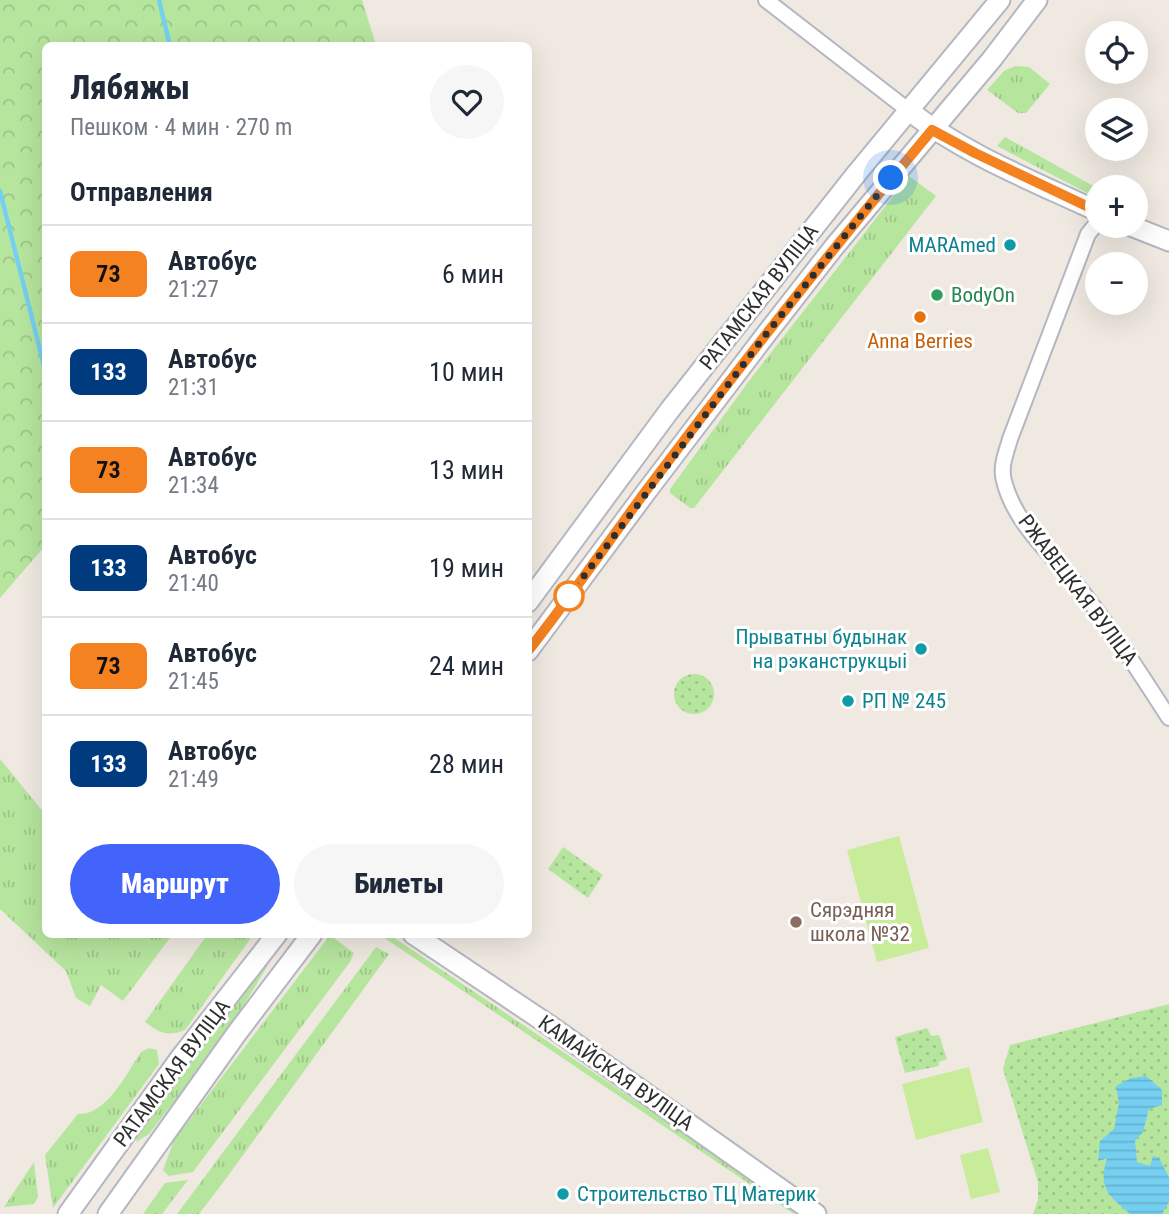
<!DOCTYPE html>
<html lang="ru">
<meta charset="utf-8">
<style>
:root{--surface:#fff;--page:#f6f6f7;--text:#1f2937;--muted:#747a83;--line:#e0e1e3;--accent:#4264fb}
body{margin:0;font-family:"Roboto Condensed",sans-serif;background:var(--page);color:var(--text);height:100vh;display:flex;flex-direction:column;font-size:26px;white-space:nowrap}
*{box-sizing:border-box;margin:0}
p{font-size:23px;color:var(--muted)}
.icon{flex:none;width:38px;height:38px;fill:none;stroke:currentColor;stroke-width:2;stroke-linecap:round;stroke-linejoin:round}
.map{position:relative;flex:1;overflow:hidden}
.drawer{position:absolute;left:42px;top:42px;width:490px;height:896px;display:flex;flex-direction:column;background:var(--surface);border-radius:10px;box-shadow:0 7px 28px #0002}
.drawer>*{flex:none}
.badge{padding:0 14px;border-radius:10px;font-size:24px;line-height:46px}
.tools{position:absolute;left:1085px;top:21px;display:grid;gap:14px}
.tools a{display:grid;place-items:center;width:63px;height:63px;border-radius:50%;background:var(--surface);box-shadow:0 7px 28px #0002;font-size:35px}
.you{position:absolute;width:35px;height:35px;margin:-18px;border:5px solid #fff;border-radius:50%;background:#1a73e8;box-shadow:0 0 0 10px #1a73e833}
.map>.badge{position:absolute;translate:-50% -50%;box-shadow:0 0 0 4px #fff}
h2{padding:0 28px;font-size:26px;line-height:63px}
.round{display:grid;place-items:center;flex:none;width:74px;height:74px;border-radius:37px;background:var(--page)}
.headline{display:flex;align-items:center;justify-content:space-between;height:119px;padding:0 28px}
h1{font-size:33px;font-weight:800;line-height:52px}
.button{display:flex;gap:14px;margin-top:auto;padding:14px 28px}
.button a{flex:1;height:80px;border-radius:42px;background:var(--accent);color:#fff;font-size:28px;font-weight:800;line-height:80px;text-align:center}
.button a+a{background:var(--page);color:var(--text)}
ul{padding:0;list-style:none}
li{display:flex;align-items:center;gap:21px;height:98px;padding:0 28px;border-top:2px solid var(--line)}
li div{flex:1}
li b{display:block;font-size:26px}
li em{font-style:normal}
li .badge{min-width:77px;font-weight:700;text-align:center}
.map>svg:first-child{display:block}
.grass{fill:url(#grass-tufts)}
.forest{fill:url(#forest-crowns)}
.park{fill:url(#park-dots)}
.pitch{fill:#c9ec9a}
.water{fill:url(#water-rules)}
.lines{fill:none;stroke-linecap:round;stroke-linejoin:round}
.stream{stroke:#75cff0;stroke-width:4.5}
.street-casing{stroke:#b4b7c1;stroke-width:18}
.secondary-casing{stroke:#b4b7c1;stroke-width:23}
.street{stroke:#fff;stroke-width:14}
.secondary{stroke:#fff;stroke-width:19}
.line-casing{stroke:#fff;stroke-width:16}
.line{stroke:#f58220;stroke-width:10}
.walk{stroke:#2e2e2e;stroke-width:7;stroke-dasharray:0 12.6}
.culture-dot{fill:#0f9aa8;stroke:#fff;stroke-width:2.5}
.leisure-dot{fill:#2e9e5b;stroke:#fff;stroke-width:2.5}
.food-dot{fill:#e8710a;stroke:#fff;stroke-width:2.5}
.stop-dot{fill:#fff;stroke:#f58220;stroke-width:3.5}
.education-dot{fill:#8d6e63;stroke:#fff;stroke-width:2.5}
.labels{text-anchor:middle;stroke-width:6;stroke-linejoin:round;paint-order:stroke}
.culture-label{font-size:21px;fill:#0d838f;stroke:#fff;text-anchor:end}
.leisure-label{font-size:21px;fill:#27864d;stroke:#fff;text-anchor:start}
.street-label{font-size:21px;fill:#2e2e2e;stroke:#fff}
.food-label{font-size:21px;fill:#c56008;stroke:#fff}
.education-label{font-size:21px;fill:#785e54;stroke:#fff;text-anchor:start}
</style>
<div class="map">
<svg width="1169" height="1214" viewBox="0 0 1169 1214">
<defs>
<pattern id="grass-tufts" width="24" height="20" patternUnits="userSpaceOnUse" patternTransform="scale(1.75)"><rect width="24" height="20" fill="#b6e59e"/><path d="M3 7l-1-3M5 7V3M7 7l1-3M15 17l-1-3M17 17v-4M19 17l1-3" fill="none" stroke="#9dc588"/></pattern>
<pattern id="forest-crowns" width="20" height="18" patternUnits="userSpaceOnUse" patternTransform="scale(1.75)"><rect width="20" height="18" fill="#b6e59e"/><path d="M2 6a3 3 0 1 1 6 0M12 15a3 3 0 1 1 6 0" fill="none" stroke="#9dc588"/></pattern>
<pattern id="park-dots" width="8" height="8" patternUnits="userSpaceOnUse" patternTransform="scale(1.75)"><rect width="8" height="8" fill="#b6e59e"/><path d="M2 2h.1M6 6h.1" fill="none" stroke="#9dc588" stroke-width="1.8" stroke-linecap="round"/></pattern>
<pattern id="water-rules" width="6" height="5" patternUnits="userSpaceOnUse" patternTransform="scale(1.75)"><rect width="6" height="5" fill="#75cff0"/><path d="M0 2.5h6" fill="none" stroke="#66b2ce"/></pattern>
</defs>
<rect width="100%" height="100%" fill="#efe9e1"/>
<path class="grass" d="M1015 66 1029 67 1050 84 1026 113H1018L987 90 1004 71Z
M1005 137 1097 188V198L997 146Z
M909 176 936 196 694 508H690L670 493V489L749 381Z
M0 759 45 814 46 934 172 935 123 1001 101 985 90 1006 76 998 66 971 0 909Z
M207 935H253L185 1030C168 1037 159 1033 145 1022Z
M330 935 354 953 350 962 193 1172 169 1176 163 1170 174 1140Z
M386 935H390L793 1207 794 1214 383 937Z
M376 947 389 954 222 1184 199 1214H177Z
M264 963 268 965 228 1032 149 1134 136 1142 138 1133Z
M149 1048 157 1050 159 1064 53 1208 45 1155 78 1114C106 1116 127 1073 141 1052Z
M34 1162 38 1197 34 1204 4 1207Z
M188 1180 162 1214H143L165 1183Z"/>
<path class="forest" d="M0 0H362L376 45 46 46 45 546 0 598Z"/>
<path class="park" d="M674 694a20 20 0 1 1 40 0a20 20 0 1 1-40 0Z
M563 847 603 875 588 898 548 869Z
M1169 1004V1214H1033L1038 1200V1182L1003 1069 1010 1045Z
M927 1028 931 1036 939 1035 947 1059 939 1062V1066L905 1073 895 1037Z"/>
<path class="pitch" d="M899 836 929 948 877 962 847 850Z
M969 1067 983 1122 916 1140 902 1084Z
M988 1148 1000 1192 971 1199 960 1155Z"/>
<path class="water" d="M1146 1076 1162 1090V1105L1149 1109 1143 1132 1135 1141 1137 1162 1150 1166 1153 1156 1159 1158 1169 1177V1202L1162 1214H1130C1108 1195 1098 1188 1107 1158L1098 1161 1100 1141 1114 1129 1119 1103 1116 1086 1131 1078Z"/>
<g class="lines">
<path class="stream" d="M159 0 170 46
M0 191 46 374"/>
<g class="street-casing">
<path id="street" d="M766 0 908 110
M1097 223 1088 234 1010 439C1006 454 1000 466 1004 481 1015 526 1057 559 1084 594 1115 634 1142 676 1169 718"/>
</g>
<g class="secondary-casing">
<path id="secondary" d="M908 110C964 154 1033 181 1097 211
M1131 226 1169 241
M528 602 669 411 857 173 1000 0
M528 651 646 492 767 333 834 247 992 59 1037 0
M413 934 549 1025 816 1214
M68 1214 181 1057 277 934
M108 1214 237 1033 312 934"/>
</g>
<use href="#street" class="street"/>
<use href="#secondary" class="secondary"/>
</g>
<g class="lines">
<g class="line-casing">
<path id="line" d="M528 651C569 599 606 545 645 492 737 369 833 248 932 130L975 153 1097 211"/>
</g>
<use href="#line" class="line"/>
<path class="walk" d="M569 596 767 333 891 178"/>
</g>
<g class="culture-dot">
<circle cx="1010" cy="245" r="7"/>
<circle cx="921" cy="649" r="7"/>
<circle cx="848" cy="701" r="7"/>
<circle cx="563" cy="1194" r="7"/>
</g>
<circle class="leisure-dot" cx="937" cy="295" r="7"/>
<circle class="food-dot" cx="920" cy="317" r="7"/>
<circle class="stop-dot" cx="569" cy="596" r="14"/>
<circle class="education-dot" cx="796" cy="922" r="7"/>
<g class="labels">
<g class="culture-label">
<text x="996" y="252">MARAmed</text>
<text x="907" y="644">Прыватны будынак<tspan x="907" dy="24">на рэканструкцыі</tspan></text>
<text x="862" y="708" text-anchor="start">РП № 245</text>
<text x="577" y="1201" text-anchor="start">Строительство ТЦ Материк</text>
</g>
<g class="leisure-label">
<text x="951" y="302">BodyOn</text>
</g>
<g class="street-label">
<text transform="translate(759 297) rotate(-52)" y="7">РАТАМСКАЯ ВУЛІЦА</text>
<text transform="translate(1078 590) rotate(53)" y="7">РЖАВЕЦКАЯ ВУЛІЦА</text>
<text transform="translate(172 1073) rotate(-53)" y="7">РАТАМСКАЯ ВУЛІЦА</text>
<text transform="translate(616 1073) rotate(35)" y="7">КАМАЙСКАЯ ВУЛІЦА</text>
</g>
<g class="food-label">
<text x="920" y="348">Anna Berries</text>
</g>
<g class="education-label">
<text x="810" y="917">Сярэдняя<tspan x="810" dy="24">школа №32</tspan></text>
</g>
</g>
</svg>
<div class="tools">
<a><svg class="icon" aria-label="locate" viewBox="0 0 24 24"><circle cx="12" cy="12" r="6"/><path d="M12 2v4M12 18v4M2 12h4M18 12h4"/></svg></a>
<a><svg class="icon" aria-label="layers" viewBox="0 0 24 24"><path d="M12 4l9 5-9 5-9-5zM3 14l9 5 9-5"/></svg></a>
<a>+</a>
<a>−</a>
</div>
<div class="you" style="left:891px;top:178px"></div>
<section class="drawer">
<div class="headline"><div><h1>Лябяжы</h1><p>Пешком · 4 мин · 270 m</p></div><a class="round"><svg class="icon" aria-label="heart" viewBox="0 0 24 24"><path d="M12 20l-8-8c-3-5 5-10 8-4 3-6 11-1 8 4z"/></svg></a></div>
<h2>Отправления</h2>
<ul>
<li><span class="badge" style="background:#f58220;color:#111">73</span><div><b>Автобус</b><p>21:27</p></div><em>6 мин</em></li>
<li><span class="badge" style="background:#003b80;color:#fff">133</span><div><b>Автобус</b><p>21:31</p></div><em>10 мин</em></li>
<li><span class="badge" style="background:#f58220;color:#111">73</span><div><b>Автобус</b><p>21:34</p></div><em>13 мин</em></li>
<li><span class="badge" style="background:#003b80;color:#fff">133</span><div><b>Автобус</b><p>21:40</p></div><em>19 мин</em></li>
<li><span class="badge" style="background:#f58220;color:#111">73</span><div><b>Автобус</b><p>21:45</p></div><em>24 мин</em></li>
<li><span class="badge" style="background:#003b80;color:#fff">133</span><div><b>Автобус</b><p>21:49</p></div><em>28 мин</em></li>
</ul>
<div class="button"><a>Маршрут</a><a>Билеты</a></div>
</section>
</div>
